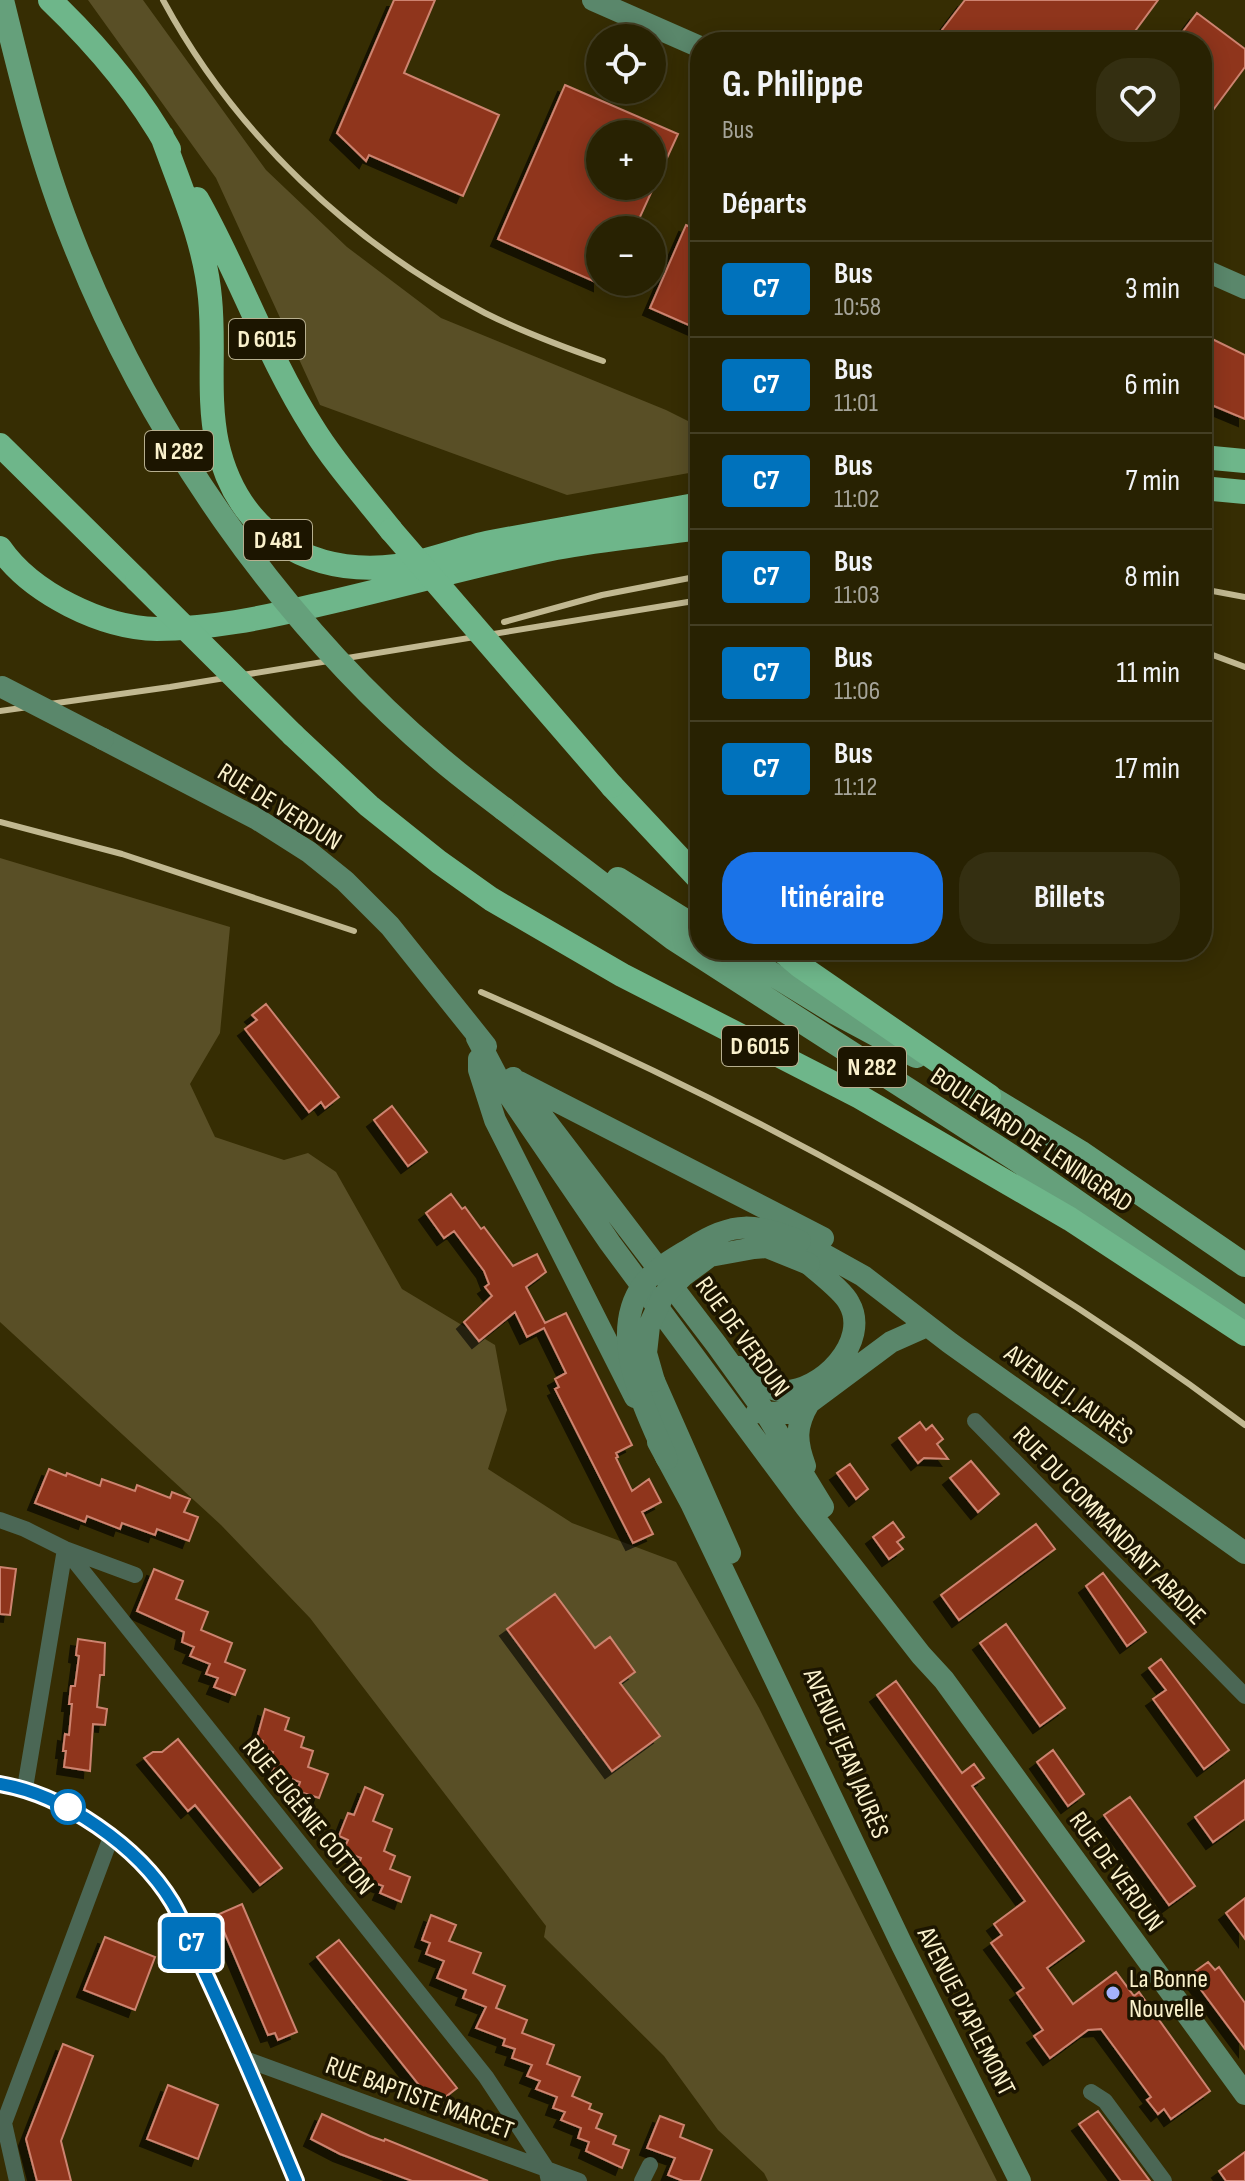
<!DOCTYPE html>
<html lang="fr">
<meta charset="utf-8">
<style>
:root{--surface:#282202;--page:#342f11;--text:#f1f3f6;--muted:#a5a499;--line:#443f24;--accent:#1a73e8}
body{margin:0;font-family:"Sofia Sans Condensed",sans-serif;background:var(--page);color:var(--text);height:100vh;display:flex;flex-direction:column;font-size:30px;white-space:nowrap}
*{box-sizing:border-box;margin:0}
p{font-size:26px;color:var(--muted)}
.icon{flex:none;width:44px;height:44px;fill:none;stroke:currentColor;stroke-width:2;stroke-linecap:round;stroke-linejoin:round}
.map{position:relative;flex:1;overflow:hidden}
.side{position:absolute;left:690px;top:32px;width:522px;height:928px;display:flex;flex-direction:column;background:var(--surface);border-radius:32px;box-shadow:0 4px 20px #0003,0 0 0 2px var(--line)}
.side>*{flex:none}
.badge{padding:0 16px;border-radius:6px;font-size:28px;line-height:52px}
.tools{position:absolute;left:586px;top:24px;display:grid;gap:16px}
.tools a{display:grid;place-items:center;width:80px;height:80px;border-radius:50%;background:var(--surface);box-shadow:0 4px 20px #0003,0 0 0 2px var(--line);font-size:40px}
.map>.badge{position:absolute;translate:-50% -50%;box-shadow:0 0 0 4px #fff}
h2{padding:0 32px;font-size:30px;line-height:72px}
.round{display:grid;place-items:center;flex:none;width:84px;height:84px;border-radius:32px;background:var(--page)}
.headline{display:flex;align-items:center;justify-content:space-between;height:136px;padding:0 32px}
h1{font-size:38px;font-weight:700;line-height:60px}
.action{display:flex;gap:16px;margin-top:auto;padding:16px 32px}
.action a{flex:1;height:92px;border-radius:32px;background:var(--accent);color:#fff;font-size:32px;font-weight:700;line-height:92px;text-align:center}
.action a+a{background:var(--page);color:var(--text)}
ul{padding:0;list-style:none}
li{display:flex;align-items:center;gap:24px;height:96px;padding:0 32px;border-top:2px solid var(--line)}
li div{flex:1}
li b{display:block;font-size:30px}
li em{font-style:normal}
li .badge{min-width:88px;font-weight:700;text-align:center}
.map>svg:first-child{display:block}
.green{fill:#594f26}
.building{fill:#8f361d;stroke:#cd836f;stroke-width:2;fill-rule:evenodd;filter:url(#shadow)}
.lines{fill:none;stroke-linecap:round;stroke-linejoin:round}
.street{stroke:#4b6755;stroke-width:16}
.secondary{stroke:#5a876b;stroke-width:22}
.primary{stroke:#65a07b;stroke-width:24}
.highway{stroke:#6eb68a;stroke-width:24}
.rail{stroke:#c1b891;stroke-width:6}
.secondary-bridge{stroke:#5a876b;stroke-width:22}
.primary-bridge{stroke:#65a07b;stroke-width:24}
.highway-bridge{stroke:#6eb68a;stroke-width:24}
.line-casing{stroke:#fff;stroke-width:18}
.line{stroke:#0072bc;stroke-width:12}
.stop-dot{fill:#fff;stroke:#0072bc;stroke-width:4}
.poi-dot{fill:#a4b1fc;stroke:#1c1500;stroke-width:3}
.labels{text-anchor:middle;stroke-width:7;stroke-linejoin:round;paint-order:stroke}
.shield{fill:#1c1500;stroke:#b7af8f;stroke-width:2}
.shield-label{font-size:24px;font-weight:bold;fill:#faf1cc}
.street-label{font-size:26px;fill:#faf1cc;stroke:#1c1500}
.poi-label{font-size:26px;fill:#faf1cc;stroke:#1c1500;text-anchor:start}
</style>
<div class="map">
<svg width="1245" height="2181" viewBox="0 0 1245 2181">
<defs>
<filter id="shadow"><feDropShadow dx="-7" dy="7" stdDeviation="0" flood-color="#0009"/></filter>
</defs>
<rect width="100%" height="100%" fill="#362d03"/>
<path class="green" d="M88 0H143L266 170 347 247 441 318 666 410 700 427V471L567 495 320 405 216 178Z
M0 858 230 927 220 1033 190 1084 215 1137 284 1160 308 1153 336 1172 402 1289 495 1345 507 1410 488 1469 572 1523 676 1562 759 1708 997 2181H768L764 2173 718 2130 664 2056 544 1937 546 1926 310 1618 221 1525 0 1322Z"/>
<path class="building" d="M394 0H435L404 73 499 115 463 196 369 155 366 161 337 133Z
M965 0H1158L1127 42H957L942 30Z
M1197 13 1245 49V67L1202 125V42H1175Z
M565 85 678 134 634 230H600V284L498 239ZM600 134H652V186H600Z
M686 225 700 232V330L650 308Z
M1202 334 1245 355V419L1202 401Z
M266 1004 339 1097 325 1108 321 1102 309 1112 245 1029 257 1020 252 1015Z
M392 1106 427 1152 408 1166 374 1120Z
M451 1194 462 1209 465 1207 481 1229 484 1227 513 1266 537 1254 546 1272 526 1287 545 1323 566 1313 632 1445 616 1453 618 1457 616 1458 632 1491 649 1479 661 1502 642 1512 653 1534 633 1543 555 1389 559 1387 555 1379 566 1373 544 1328 527 1337 515 1312 479 1341 464 1322 492 1296 485 1287 489 1284 484 1271 454 1231 444 1238 426 1213Z
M920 1422 926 1430 932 1425 943 1439 937 1444 948 1459 924 1458 918 1463 899 1438Z
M971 1461 999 1494 978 1512 950 1478Z
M850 1464 868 1489 856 1499 837 1473Z
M49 1469 66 1476 67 1473 100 1486 102 1479 135 1491 137 1485 170 1498 172 1492 190 1499 184 1512 198 1517 189 1541 157 1529 155 1535 122 1523 120 1529 87 1516 85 1522 35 1503Z
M893 1522 904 1537 897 1542 903 1549 889 1559 873 1537Z
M1036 1524 1055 1549 959 1620 941 1595Z
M0 1567 16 1569 10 1615 0 1614Z
M154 1569 183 1581 176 1599 208 1612 201 1630 232 1643 225 1662 245 1670 235 1695 214 1687 218 1678 206 1674 210 1664 190 1656 194 1647 182 1642 184 1632 137 1611Z
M1103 1573 1146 1632 1127 1646 1086 1586Z
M555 1594 595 1648 610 1637 635 1672 620 1683 660 1736 612 1771 507 1629Z
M1006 1624 1065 1708 1040 1726 980 1643Z
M78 1639 105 1643 104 1675H100L97 1707 107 1709 105 1725 93 1724 90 1771 64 1767 66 1751H63L65 1734 69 1735 72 1704H69L71 1686H75L79 1656 76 1655Z
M1161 1659 1229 1750 1204 1769 1153 1699 1166 1690 1149 1668Z
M896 1681 962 1773 974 1764 984 1778 972 1786 1084 1941 1047 1968 1073 2004 1116 1972 1134 1996 1139 1992 1210 2091 1171 2119 1164 2109 1158 2114 1147 2100 1151 2097 1101 2029 1088 2030 1050 2058 1034 2036 1043 2030 1017 1993 1024 1988 991 1943 1002 1935 994 1924 1025 1901 877 1695Z
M265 1709 289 1718 285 1730 304 1737 301 1747 313 1751 308 1767 328 1774 319 1798 297 1791 300 1782 272 1772 276 1762 270 1760 273 1752 261 1748 263 1741 257 1738Z
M178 1739 282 1868 260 1885 195 1805 188 1811 144 1758 153 1752H162Z
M1053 1750 1084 1794 1068 1806 1037 1762Z
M1245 1780V1819L1213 1842 1195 1817Z
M365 1787 383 1795 373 1821 392 1829 384 1851 395 1856 390 1869 410 1877 401 1902 380 1893 383 1886 354 1875 361 1858 343 1851 348 1840 339 1836 348 1813 354 1815Z
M1130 1797 1195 1886 1169 1905 1104 1815Z
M1245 1898V1939L1226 1913Z
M242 1904 297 2032 278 2040 275 2033 268 2035 217 1915Z
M431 1915 456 1925 449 1941 481 1953 473 1973 505 1986 496 2008 527 2020 522 2033 554 2045 547 2064 580 2077 572 2096 591 2104 589 2109 602 2114 596 2128 616 2136 613 2144 629 2150 622 2168 586 2151 589 2142 578 2138 581 2128 561 2120 565 2112 553 2108 557 2097 536 2089 540 2081 527 2076 532 2065 512 2058 515 2049 503 2045 505 2039 476 2028 486 2007 463 1998 466 1990 437 1978 444 1961 426 1954 430 1943 422 1940Z
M105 1937 155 1957 135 2010 84 1990Z
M339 1940 457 2088 435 2105 317 1957Z
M1208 1962 1215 1970 1219 1967 1245 2003V2049L1190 1975Z
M63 2044 93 2056 61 2141 71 2181H37L26 2139Z
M168 2085 218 2105 198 2159 147 2139Z
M1098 2111 1150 2181H1121L1079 2124Z
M322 2114 370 2136 384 2141 385 2139 488 2181H412L340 2154 311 2139Z
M660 2116 684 2125 680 2137 712 2150 700 2181H683L668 2175 675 2158 647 2148Z
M1245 2152V2181H1226L1219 2171Z"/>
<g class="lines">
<path class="street" d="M975 1421 1245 1696
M0 1520 25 1529 65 1549 135 1575
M65 1549 486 2077 546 2168 549 2181
M0 1784C64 1794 138 1846 172 1902 186 1926 196 1954 208 1979 239 2046 268 2113 296 2181
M25 1788 65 1549
M245 2059 579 2181
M1091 2092 1105 2101 1164 2181
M17 2181 4 2123 111 1837
M642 2181 650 2165"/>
<path class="secondary" d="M593 0 700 47
M1202 269 1245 288
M103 739 257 819 309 852 345 881 390 926 486 1046
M477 1038 500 1082 610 1243 805 1506 921 1655 944 1680 1245 2094
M479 1059V1070L495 1120 635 1397
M513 1078 716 1344 765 1412 823 1507
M519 1082 823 1238
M800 1241 863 1276 950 1343 1245 1553
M740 1367C751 1377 767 1390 782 1391 821 1393 871 1341 849 1303 843 1291 820 1274 809 1264
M654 1381 730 1553
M757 1412 787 1413 809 1403 891 1342 927 1326
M658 1442 691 1503 902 1945 1020 2181
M805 1466C796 1442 795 1426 809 1403"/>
<path class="primary" d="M504 809 674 939 1017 1160 1245 1319
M618 879 700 930
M733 950 836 1013 916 1056
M973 1087 1080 1152 1245 1265"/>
<path class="highway" d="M50 0C96 44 138 93 169 149
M162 136C181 189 205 242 210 298 215 347 207 395 217 443 237 532 307 577 397 566 429 562 460 548 491 542 561 529 630 517 700 504
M197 199C239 273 267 356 313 428 335 464 365 497 391 530
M0 445 137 580
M1202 457 1245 461
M1202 488 1245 492
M0 548C31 593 102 628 157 629 209 629 263 618 313 606 394 588 474 565 556 548 603 539 652 535 700 528
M293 735 369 806 439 862 491 899 622 975 860 1097 1070 1219 1245 1334
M612 786 700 880
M781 950 800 966 989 1096"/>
<path class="rail" d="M163 0C235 134 351 243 485 313 523 332 563 347 603 361
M1202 589 1245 597
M504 622 602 595 700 576
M1202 651 1245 667
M0 711 170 687 700 600
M0 822 122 854 354 931
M481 992C751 1109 1009 1248 1245 1425"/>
<path class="secondary-bridge" d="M2 687 103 739
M654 1381 646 1353 649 1326 663 1296 683 1276 710 1256 754 1248 767 1247 809 1264
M667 1459C646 1410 606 1336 643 1285 654 1269 675 1258 691 1248 734 1220 755 1224 800 1241"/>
<path class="primary-bridge" d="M2 0C22 82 42 164 74 243 150 435 280 622 437 756 459 775 482 792 504 809"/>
<path class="highway-bridge" d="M391 530 612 786
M137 580 293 735"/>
</g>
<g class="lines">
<g class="line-casing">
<path id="line" d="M0 1784C64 1795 138 1846 172 1902 186 1926 196 1954 208 1979 239 2046 268 2113 296 2181"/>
</g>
<use href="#line" class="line"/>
</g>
<circle class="stop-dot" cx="68" cy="1807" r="16"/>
<circle class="poi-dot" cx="1113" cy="1993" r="8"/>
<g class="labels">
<g class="shield">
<rect x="229" y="319" width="76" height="40" rx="6"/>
<rect x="145" y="431" width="68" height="40" rx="6"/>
<rect x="244" y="520" width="68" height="40" rx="6"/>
<rect x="722" y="1026" width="76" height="40" rx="6"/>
<rect x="838" y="1047" width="68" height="40" rx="6"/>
</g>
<g class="shield-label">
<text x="267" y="347">D 6015</text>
<text x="179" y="459">N 282</text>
<text x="278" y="548">D 481</text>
<text x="760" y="1054">D 6015</text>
<text x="872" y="1075">N 282</text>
</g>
<g class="street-label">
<text transform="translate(280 806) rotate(32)" y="9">RUE DE VERDUN</text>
<text transform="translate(1032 1139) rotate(34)" y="9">BOULEVARD DE LENINGRAD</text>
<text transform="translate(743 1336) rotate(54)" y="9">RUE DE VERDUN</text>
<text transform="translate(1069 1394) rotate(36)" y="9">AVENUE J. JAURÈS</text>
<text transform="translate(1110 1525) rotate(46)" y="9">RUE DU COMMANDANT ABADIE</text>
<text transform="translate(847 1753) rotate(67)" y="9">AVENUE JEAN JAURÈS</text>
<text transform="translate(309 1816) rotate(51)" y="9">RUE EUGÉNIE COTTON</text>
<text transform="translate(1117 1871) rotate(54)" y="9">RUE DE VERDUN</text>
<text transform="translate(967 2011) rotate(63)" y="9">AVENUE D'APLEMONT</text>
<text transform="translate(420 2097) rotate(20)" y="9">RUE BAPTISTE MARCET</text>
</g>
<g class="poi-label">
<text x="1129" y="1987">La Bonne<tspan x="1129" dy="30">Nouvelle</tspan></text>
</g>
</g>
</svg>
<div class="tools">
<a><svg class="icon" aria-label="locate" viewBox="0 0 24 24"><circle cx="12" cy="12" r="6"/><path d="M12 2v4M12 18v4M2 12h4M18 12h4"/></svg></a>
<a>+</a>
<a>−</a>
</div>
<b class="badge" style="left:191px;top:1943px;background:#0072bc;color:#fff">C7</b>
<section class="side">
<div class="headline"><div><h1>G. Philippe</h1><p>Bus</p></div><a class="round"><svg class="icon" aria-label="heart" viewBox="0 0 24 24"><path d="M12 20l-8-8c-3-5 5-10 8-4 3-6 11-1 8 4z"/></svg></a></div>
<h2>Départs</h2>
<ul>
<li><span class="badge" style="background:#0072bc;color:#fff">C7</span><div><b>Bus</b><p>10:58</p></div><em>3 min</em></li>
<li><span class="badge" style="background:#0072bc;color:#fff">C7</span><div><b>Bus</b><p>11:01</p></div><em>6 min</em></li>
<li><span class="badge" style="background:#0072bc;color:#fff">C7</span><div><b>Bus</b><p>11:02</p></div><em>7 min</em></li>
<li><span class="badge" style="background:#0072bc;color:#fff">C7</span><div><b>Bus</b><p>11:03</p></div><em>8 min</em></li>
<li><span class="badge" style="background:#0072bc;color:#fff">C7</span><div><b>Bus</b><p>11:06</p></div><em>11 min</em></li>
<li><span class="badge" style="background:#0072bc;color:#fff">C7</span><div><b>Bus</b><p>11:12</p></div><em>17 min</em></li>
</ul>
<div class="action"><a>Itinéraire</a><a>Billets</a></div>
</section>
</div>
